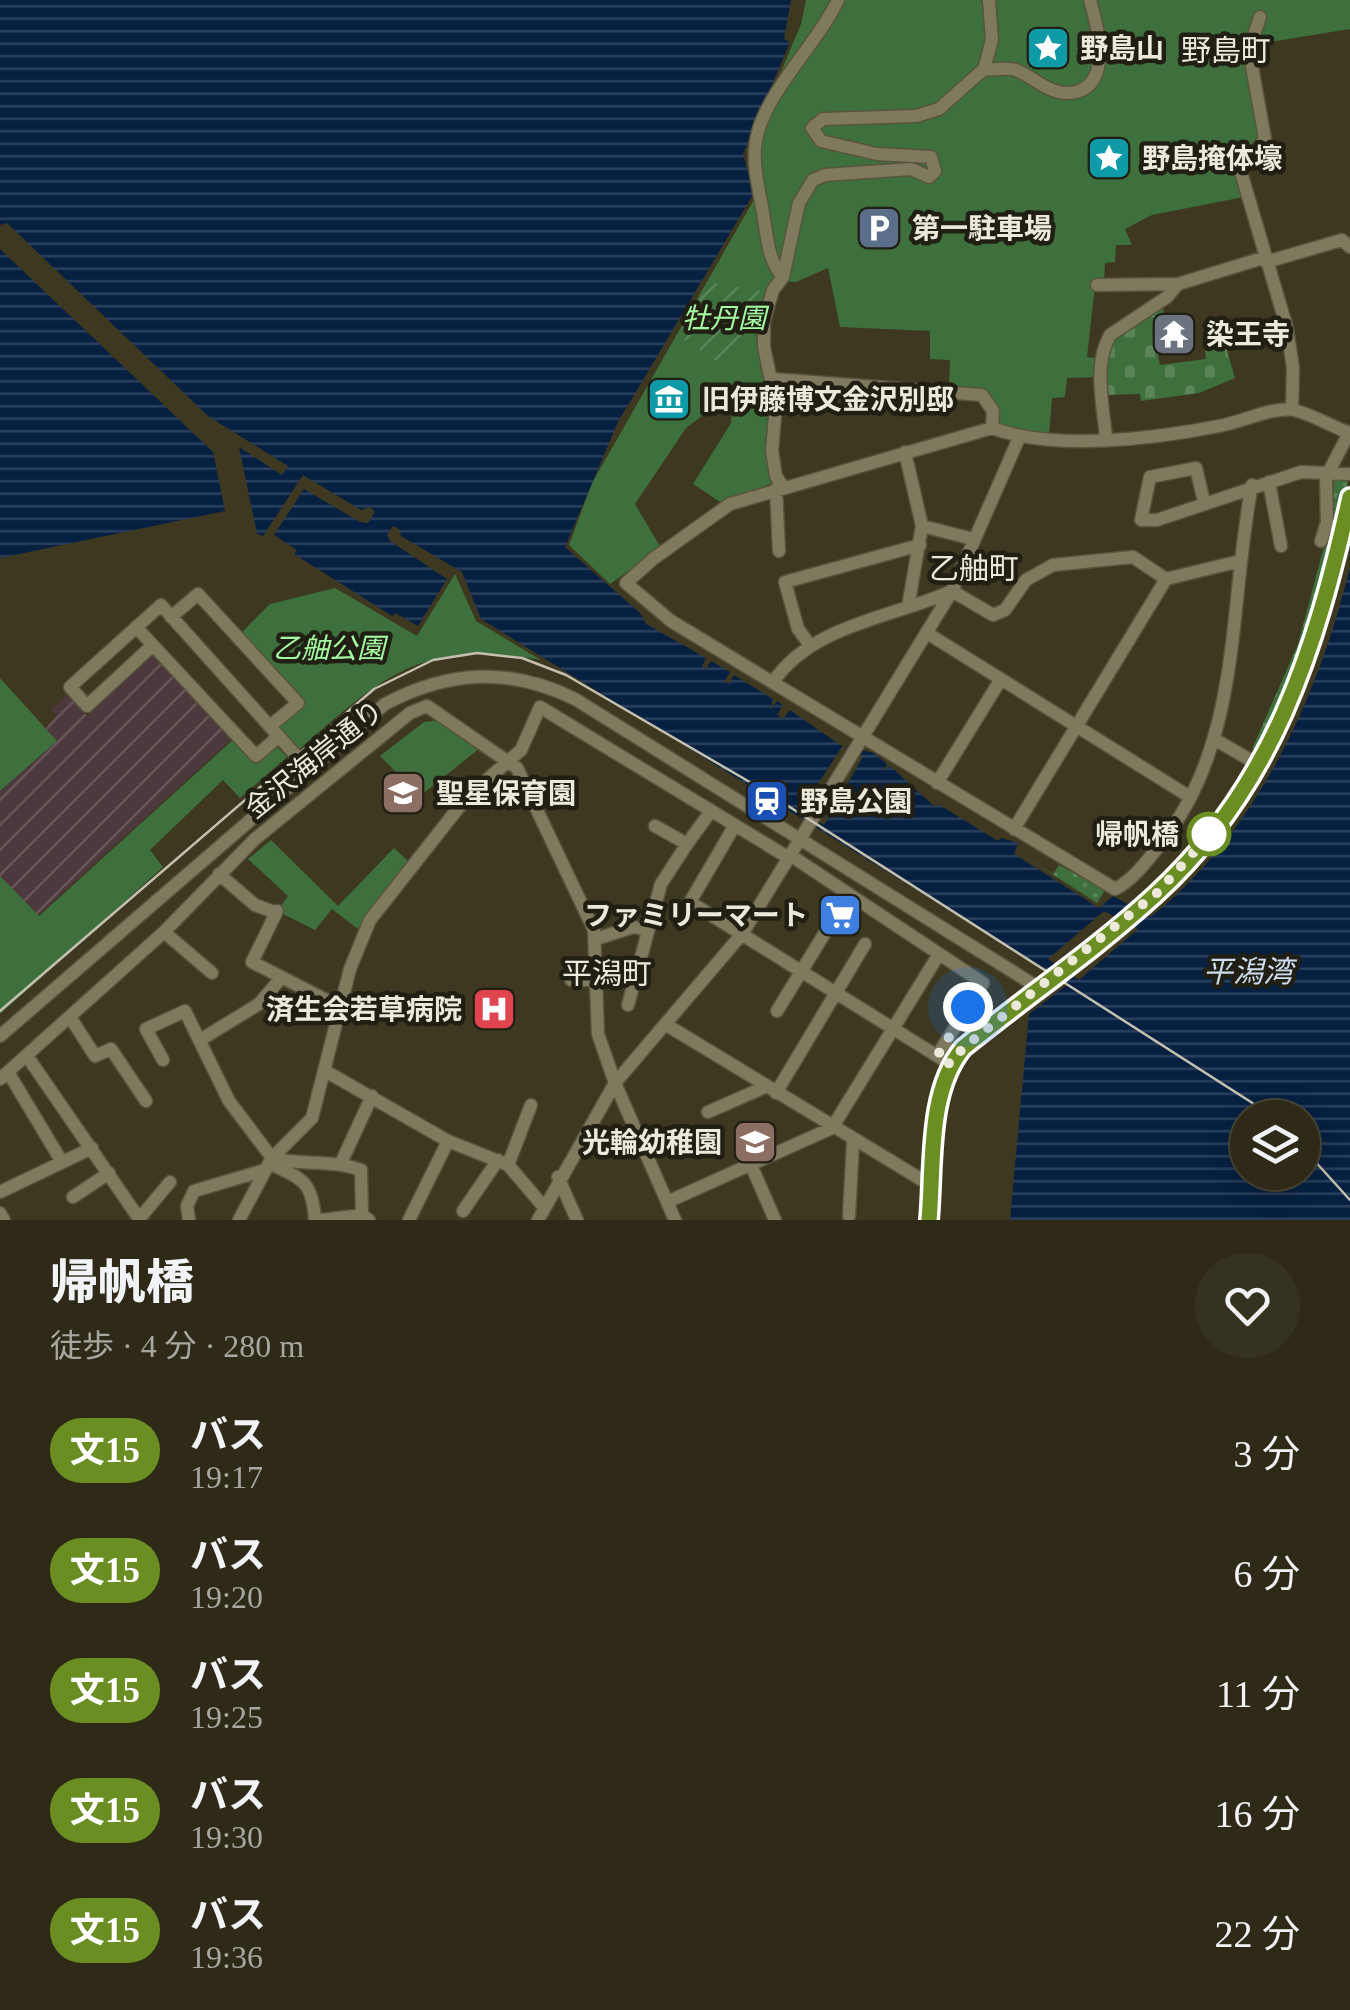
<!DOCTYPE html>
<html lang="ja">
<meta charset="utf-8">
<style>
:root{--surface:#2e2a17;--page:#363220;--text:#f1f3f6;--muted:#a7a7a1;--line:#494636}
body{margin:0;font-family:"Times New Roman","Noto Sans JP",serif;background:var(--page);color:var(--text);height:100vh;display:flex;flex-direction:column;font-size:38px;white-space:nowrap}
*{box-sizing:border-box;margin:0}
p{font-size:32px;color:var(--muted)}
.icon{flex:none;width:55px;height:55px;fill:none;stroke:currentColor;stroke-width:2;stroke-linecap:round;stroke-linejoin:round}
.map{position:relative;height:1220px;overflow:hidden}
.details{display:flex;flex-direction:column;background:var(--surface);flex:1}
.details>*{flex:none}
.badge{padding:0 20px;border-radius:32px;font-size:35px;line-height:65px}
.tools{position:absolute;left:1230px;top:1100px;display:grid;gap:20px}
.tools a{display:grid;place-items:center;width:90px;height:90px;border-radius:50%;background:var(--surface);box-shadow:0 5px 25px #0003,0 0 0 2px var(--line);font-size:50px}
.you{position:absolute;width:50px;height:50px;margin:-25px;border:8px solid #fff;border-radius:50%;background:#1a73e8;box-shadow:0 0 0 15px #1a73e833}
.map>.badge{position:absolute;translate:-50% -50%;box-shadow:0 0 0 5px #fff}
.round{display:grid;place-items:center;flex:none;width:105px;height:105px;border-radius:52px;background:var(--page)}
.head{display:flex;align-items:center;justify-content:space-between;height:170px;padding:0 50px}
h1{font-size:48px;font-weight:800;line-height:75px}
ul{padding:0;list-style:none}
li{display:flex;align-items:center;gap:30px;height:120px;padding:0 50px}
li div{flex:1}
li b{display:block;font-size:38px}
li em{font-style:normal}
li .badge{min-width:110px;font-weight:700;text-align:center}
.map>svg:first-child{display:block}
.industrial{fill:url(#industrial-furrows)}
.grass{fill:url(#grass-dots)}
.cemetery{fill:url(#cemetery-stones)}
.park{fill:#3e703d}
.garden{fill:url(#garden-furrows)}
.water{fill:url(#water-rules);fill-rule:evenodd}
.pier{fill:#3d381f}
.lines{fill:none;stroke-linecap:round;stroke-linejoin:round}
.minor-casing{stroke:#58543d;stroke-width:15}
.minor{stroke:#7f795e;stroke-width:12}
.tram{stroke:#c4c0af;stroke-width:2.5}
.line-casing{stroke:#fff;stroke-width:22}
.line{stroke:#6b8e23;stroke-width:15}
.walk{stroke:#ece9da;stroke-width:10;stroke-dasharray:0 18}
.stop-dot{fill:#fff;stroke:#6b8e23;stroke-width:5}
.labels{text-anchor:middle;stroke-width:9;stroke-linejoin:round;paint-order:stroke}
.poi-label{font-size:28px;font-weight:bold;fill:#ece9da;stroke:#211f14;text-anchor:start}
.park-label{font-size:28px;font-style:italic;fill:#a4fba1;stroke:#211f14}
.street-label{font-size:28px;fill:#ece9da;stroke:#211f14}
.stop-label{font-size:28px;font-weight:bold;fill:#ece9da;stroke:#211f14;text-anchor:end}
.neighbourhood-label{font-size:30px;fill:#ece9da;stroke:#211f14}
.water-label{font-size:30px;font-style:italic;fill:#cddbee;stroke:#211f14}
</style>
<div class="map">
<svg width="1350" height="1220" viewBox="0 0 1350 1220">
<defs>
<pattern id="industrial-furrows" width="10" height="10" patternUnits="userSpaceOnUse" patternTransform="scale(2.5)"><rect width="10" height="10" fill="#4d393d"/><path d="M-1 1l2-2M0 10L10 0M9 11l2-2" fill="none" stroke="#675658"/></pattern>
<pattern id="grass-dots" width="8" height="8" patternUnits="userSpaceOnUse" patternTransform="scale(2.5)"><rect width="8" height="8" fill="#3e703d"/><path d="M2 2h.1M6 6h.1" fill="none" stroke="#5a8458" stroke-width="1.8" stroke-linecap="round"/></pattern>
<pattern id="cemetery-stones" width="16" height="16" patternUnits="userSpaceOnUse" patternTransform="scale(2.5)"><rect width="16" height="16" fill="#3e703d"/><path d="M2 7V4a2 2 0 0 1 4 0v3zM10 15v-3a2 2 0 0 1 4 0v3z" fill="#5a8458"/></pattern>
<pattern id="garden-furrows" width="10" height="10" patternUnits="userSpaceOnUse" patternTransform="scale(2.5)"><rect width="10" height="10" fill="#3e703d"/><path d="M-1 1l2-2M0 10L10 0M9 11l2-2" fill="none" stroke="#5a8458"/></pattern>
<pattern id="water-rules" width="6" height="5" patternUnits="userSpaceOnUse" patternTransform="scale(2.5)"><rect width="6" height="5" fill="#052041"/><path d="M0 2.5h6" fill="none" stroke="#2a405c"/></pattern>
</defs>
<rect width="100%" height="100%" fill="#3d381f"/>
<path class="industrial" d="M156 652 234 737 34 919 0 882V788L56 715 51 710 67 695 87 716Z"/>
<path class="grass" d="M1334 479 1348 481 1313 624 1265 742 1252 749 1298 644 1333 513Z
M1018 852 1053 874 1059 865 1105 890 1097 903Z"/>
<path class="cemetery" d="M1162 305 1171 339 1155 342 1160 365 1206 359 1205 351 1226 347 1235 378 1199 393 1141 401 1140 394 1107 395C1098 335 1116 336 1162 305Z"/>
<path class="park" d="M806 0H1350V29L1245 46 1261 137 1238 167 1244 197 1152 215 1125 229 1132 245H1116L1115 262 1105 263 1104 283 1095 286 1087 357 1095 358 1097 377 1067 378 1065 397 1052 398 1049 436 996 424 982 391 949 388 950 360 930 359V331L840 327 828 268 796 282 773 280 756 334 769 393 766 452 772 483 723 504 693 484 731 423 734 392 686 428 635 504 661 548 610 584 569 545 592 483 756 196 748 151 801 24Z
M455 574 476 621 541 660C421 639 384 675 299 750L278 726 303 702 240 634 270 604 335 588 417 636Z
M0 678 57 741 0 791Z
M439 720 480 748 420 796 380 756 424 722Z
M236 737 256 759 274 744 287 757 240 798 223 780 150 850 163 867 0 1014V876L39 916Z
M271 840 338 906 394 848 408 861 358 929 332 909 315 930 277 911 288 896 248 859Z"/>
<path class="garden" d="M708 282 765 292 750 337 716 361 679 336Z"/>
<path class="water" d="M0 0H791L784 39 790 42 743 154 754 193 618 422 565 547 640 613 646 624 706 658 702 667 706 669 711 661 730 672 724 682 729 684 734 675 773 699 770 710 777 701 783 705 777 715 783 719 790 710 840 745 874 753 887 764 884 771 890 766 935 807 938 804 998 841 1001 838 1018 843 1014 854 1099 908 1113 896 1151 917C1258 830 1318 698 1350 567V1220H1010L1029 1014 1068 984 481 619 462 572 401 536 399 529 393 526 387 535 390 541 447 579 418 626 395 613 392 616 294 554 297 550 274 535 304 489 360 522 368 523 375 512 370 507 361 510 303 475 263 536 257 534 239 447 282 475 288 466 208 416 7 223 0 225ZM1248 1118H1302V1172H1248Z
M0 249 213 452 225 511 0 558Z"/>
<path class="pier" d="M843 745 863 757 824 825 801 810Z
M1104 911 1138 929 1079 980 1048 959Z"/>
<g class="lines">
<g class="minor-casing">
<path id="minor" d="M1260 17 1249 50 1265 139 1240 169 1287 328 1293 368 1292 409
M984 69C995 70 1006 67 1016 70 1033 77 1048 93 1067 93 1115 92 1098 27 1090 0
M1266 262 1342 240 1350 247
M783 277C769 262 767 239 764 219 761 197 753 171 755 149 758 98 817 46 838 0
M1097 285 1178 284 1263 258
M773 379 982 395 993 411 992 428
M1106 438C1103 403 1093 366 1110 335L1167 297 1178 284
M905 452 922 526 908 607
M1269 482 1281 546
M1252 485C1228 608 1243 742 1159 846 1147 861 1132 881 1115 889L671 621 626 583 653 559 730 504 992 428C1055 451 1153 439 1219 426 1239 423 1274 406 1293 410 1312 414 1332 427 1350 433
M783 487 776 476 772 451 776 405 764 347V321L773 290 783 277 799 203 813 180 825 175 911 169 929 177 935 171 931 157 877 154 821 141 812 128 823 119 916 116 939 109 984 69 992 40 989 0
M776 489 779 551
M1204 502 1196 468 1150 477 1141 520H1157L1301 472 1350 474
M922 526 973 539
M1321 541 1327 522 1326 477 1349 433
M171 617 198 594 298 703 270 726
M136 627 256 756 279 736
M927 633 1190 797
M153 645 87 706 70 687 161 605 309 770
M810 645 798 629 785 582 920 545
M773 682C813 624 892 618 952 591L993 615 1005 610 1026 580 1053 565 1133 557 1166 579 1240 561
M1214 739 1259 765
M937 783 1001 679
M735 825 690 902 950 1064
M655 826 687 844 711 811
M1014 829 1166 579
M790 855 983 983 937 1056
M219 874 255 905 274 912
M277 911 252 962 340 1007
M164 932 212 973
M596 939 633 927 647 930
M571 980H599
M628 1005 661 884 687 844
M777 1011 831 923
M70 1017 95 1056 111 1049 146 1101
M665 1024 932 1186
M0 1036 385 704C449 670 510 667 575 699L1039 988
M200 1040 259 1004 281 978
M27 1056 140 1220
M163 1060 146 1029 185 1011 229 1101 272 1158C302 1166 331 1159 361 1170L362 1215 369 1220
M8 1072 62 1162
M327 1072 448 1141 508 1165 544 1207
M0 1079 164 932 255 839 410 713 427 706 517 768 594 930 598 1034 615 1083 538 1220
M776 1093 865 944
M708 1112 765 1087
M269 1163C303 1180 312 1180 315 1220
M341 1163 372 1096
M508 1165 531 1105
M751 1165 775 1220
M558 1177 577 1220
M0 1192 92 1148
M73 1197 109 1173
M667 1202 832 1128 939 954
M463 1211 498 1160
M0 1213 4 1220
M849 1216 853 1142
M139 1219 170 1182
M189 1220 187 1206 194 1191 265 1170
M239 1220 272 1158 312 1118 350 969 370 920 467 797 521 750 540 707 789 858
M322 1220 362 1215
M409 1220 448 1141
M675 1220 615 1083 742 934 952 591 1019 438
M929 1220C934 1165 927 1093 963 1048 1026 996 1095 950 1155 895 1272 788 1317 646 1350 496"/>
</g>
<use href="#minor" class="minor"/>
<path class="tram" d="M0 1011 374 689 433 660 477 653 522 658 566 675 760 788 1276 1118
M1302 1147 1350 1200"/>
</g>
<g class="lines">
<g class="line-casing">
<path id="line" d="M929 1220C934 1165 927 1092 963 1048 1026 997 1095 950 1155 895 1274 786 1316 649 1350 497"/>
</g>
<use href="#line" class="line"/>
<path class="walk" d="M968 1007 937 1056 950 1064 963 1048 1157 893 1212 832 1209 834"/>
</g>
<defs>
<g id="sight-square" transform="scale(2.25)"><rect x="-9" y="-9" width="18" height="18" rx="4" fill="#0f9aa8" stroke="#211f14"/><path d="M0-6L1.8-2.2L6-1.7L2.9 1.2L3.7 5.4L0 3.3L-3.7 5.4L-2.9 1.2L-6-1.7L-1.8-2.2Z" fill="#fff"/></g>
<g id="parking-square" transform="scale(2.25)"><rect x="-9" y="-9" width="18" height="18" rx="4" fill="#5c6f8a" stroke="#211f14"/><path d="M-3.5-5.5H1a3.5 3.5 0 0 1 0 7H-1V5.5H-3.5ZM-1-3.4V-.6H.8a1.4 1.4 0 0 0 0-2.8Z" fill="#fff"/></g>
<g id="temple-square" transform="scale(2.25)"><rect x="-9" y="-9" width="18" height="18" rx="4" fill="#6b7280" stroke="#211f14"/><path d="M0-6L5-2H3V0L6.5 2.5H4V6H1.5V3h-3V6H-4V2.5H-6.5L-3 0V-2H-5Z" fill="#fff"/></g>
<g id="museum-square" transform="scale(2.25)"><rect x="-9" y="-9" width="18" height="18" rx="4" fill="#0f9aa8" stroke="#211f14"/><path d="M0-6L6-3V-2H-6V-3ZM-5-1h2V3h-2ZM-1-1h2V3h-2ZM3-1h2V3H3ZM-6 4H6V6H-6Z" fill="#fff"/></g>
<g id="school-square" transform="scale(2.25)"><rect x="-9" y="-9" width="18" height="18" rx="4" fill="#8d6e63" stroke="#211f14"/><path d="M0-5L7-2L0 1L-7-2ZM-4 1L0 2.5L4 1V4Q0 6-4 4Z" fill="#fff"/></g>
<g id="station-square" transform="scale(2.25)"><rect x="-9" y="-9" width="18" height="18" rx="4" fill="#1a4fb4" stroke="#211f14"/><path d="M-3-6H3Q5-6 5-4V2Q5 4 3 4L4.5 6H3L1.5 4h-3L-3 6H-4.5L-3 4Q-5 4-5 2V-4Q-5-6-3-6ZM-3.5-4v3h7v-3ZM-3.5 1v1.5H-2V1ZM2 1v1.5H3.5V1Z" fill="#fff"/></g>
<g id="supermarket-square" transform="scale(2.25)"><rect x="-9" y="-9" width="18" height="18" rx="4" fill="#3f7fe0" stroke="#211f14"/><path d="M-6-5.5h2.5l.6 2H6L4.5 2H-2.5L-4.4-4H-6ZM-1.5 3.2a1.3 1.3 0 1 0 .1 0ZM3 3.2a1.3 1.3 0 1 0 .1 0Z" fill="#fff"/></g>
<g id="hospital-square" transform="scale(2.25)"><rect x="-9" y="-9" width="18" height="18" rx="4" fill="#e0444e" stroke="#211f14"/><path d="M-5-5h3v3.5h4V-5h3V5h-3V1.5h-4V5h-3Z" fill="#fff"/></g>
</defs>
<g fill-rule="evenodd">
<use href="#sight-square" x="1048" y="48"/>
<use href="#sight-square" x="1109" y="158"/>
<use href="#parking-square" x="879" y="228"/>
<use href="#temple-square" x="1174" y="334"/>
<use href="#museum-square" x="669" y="399"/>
<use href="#school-square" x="403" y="793"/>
<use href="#station-square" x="767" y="801"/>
<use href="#supermarket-square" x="840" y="915"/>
<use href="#hospital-square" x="494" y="1009"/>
<use href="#school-square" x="755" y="1142"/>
</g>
<circle class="stop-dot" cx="1209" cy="834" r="20"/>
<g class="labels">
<g class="poi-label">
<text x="1080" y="58">野島山</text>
<text x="1142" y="168">野島掩体壕</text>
<text x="912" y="238">第一駐車場</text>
<text x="1206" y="344">染王寺</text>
<text x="702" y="409">旧伊藤博文金沢別邸</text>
<text x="436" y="803">聖星保育園</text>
<text x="800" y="811">野島公園</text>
<text x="808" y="925" text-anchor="end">ファミリーマート</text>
<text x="462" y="1019" text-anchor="end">済生会若草病院</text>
<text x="722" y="1152" text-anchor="end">光輪幼稚園</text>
</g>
<g class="park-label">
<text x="724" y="328">牡丹園</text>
<text x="329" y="658">乙舳公園</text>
</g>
<g class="street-label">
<text transform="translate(314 759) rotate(-39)" y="10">金沢海岸通り</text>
</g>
<g class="stop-label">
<text x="1179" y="844">帰帆橋</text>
</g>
<g class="neighbourhood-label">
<text x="1226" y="61">野島町</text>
<text x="974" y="579">乙舳町</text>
<text x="607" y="984">平潟町</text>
</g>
<g class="water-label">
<text x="1248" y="982">平潟湾</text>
</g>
</g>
</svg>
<div class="tools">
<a><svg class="icon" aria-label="layers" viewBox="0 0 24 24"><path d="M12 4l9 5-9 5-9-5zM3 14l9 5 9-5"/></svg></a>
</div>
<div class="you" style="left:968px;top:1007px"></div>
</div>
<section class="details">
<div class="head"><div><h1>帰帆橋</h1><p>徒歩 · 4 分 · 280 m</p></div><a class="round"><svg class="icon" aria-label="heart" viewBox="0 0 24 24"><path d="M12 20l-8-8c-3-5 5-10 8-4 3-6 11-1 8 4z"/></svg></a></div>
<ul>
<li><span class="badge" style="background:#6b8e23;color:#fff">文15</span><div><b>バス</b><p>19:17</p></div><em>3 分</em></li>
<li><span class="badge" style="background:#6b8e23;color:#fff">文15</span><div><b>バス</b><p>19:20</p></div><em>6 分</em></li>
<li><span class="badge" style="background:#6b8e23;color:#fff">文15</span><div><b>バス</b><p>19:25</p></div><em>11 分</em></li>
<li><span class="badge" style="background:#6b8e23;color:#fff">文15</span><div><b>バス</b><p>19:30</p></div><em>16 分</em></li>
<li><span class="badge" style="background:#6b8e23;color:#fff">文15</span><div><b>バス</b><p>19:36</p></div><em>22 分</em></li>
</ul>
</section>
